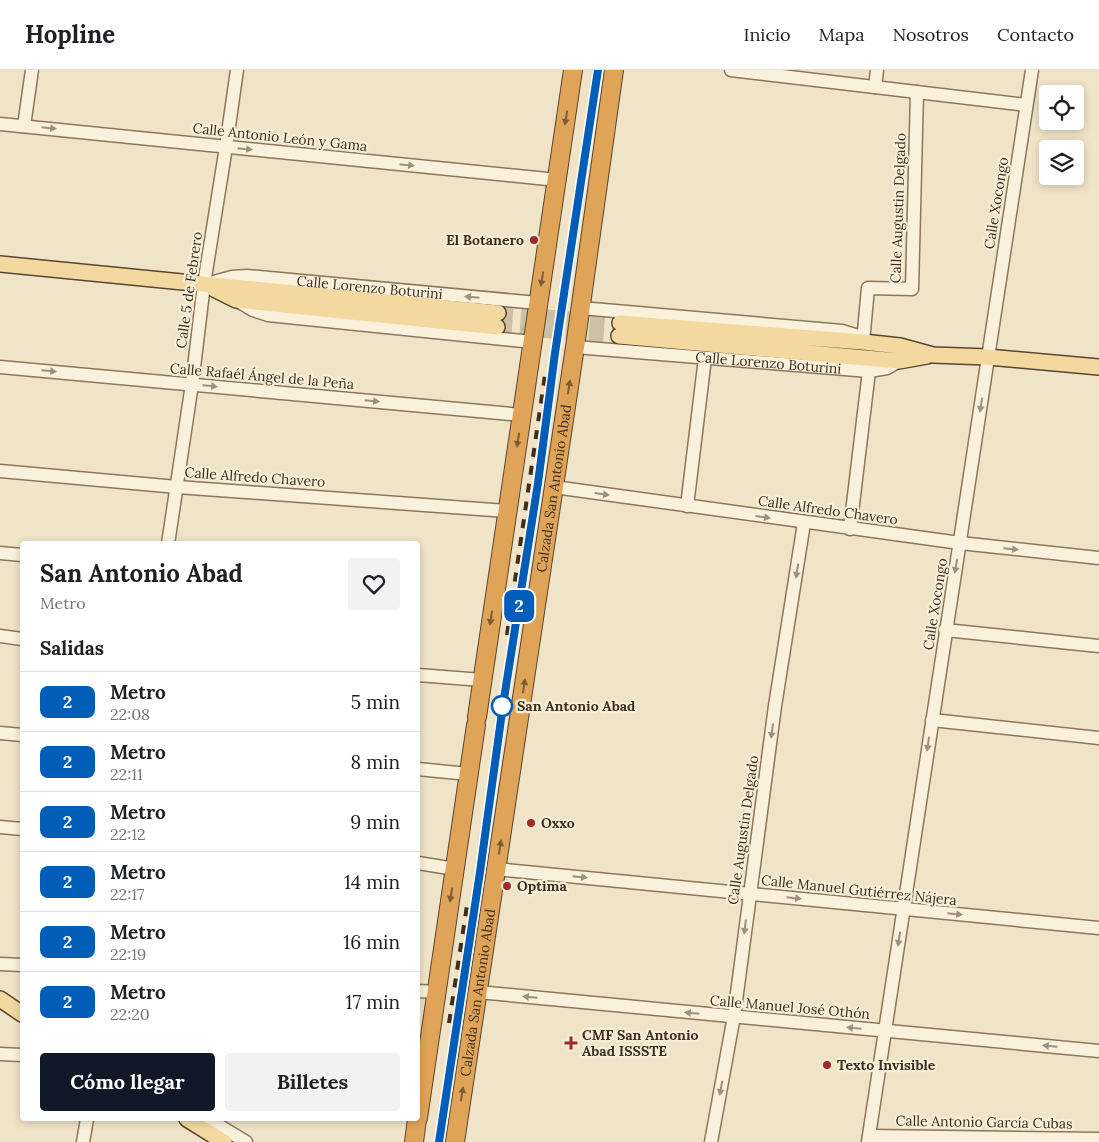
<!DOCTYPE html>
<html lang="es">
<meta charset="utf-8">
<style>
:root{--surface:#fff;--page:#f2f2f2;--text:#202124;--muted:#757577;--line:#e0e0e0;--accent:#111827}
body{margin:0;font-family:Lora,serif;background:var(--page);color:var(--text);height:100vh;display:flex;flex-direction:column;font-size:19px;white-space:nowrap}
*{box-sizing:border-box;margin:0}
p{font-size:16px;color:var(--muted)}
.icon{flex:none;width:28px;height:28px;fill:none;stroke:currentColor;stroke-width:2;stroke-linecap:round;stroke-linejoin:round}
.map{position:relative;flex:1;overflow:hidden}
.panel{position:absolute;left:20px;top:471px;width:400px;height:580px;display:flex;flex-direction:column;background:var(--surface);border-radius:5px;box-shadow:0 2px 8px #0003}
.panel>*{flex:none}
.badge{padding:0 10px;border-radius:8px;font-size:18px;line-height:32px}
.tools{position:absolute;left:1039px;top:15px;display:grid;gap:10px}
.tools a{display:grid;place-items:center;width:45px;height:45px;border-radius:5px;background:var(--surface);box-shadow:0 2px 8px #0003;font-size:25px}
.map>.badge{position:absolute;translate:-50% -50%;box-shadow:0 0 0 2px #fff}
h2{padding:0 20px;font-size:19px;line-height:45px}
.round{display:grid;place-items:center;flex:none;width:52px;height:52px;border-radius:5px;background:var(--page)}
.overview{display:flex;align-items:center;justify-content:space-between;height:85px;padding:0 20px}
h1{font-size:24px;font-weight:800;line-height:38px}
.action{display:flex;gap:10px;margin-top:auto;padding:10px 20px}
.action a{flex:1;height:58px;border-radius:5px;background:var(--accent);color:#fff;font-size:20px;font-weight:800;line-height:58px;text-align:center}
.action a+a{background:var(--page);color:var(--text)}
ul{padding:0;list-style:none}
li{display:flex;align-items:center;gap:15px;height:60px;padding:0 20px;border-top:1px solid var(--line)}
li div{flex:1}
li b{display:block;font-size:19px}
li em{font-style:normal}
li .badge{min-width:55px;font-weight:700;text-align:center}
header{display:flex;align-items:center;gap:30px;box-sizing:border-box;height:70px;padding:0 25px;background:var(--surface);border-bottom:1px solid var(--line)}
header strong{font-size:24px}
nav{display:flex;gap:28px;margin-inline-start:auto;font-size:18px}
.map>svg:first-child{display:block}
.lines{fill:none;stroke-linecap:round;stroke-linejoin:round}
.major-tunnel{stroke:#ccc0a6;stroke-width:15;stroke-dasharray:15 8;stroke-linecap:butt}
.minor-casing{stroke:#8d765c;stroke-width:15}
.major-casing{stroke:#5b4430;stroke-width:18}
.highway-casing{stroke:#5b4430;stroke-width:20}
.minor{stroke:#faf1dc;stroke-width:12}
.major{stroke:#f3d9a0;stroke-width:15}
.highway{stroke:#e0a458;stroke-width:18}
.rail{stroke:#3d2e20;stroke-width:4;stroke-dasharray:9 9;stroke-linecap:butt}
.oneway{fill:#7e5d36}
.oneway2{fill:#9c907e}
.line-casing{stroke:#fff;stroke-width:11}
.line{stroke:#005eb8;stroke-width:8}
.poi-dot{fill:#9e2a2b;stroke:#f7eed8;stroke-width:2}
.stop-dot{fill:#fff;stroke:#005eb8;stroke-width:2.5}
.labels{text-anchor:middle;stroke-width:4.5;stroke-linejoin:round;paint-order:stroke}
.street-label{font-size:14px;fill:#3d2e20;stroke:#f7eed8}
.poi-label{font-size:14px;font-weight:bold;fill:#3d2e20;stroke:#f7eed8;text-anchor:start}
.stop-label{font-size:14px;font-weight:bold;fill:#3d2e20;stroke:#f7eed8;text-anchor:start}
</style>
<header>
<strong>Hopline</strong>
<nav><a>Inicio</a><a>Mapa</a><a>Nosotros</a><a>Contacto</a></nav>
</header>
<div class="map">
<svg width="1099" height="1072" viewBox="0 0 1099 1072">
<rect width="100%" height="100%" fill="#f0e4c8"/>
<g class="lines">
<path class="major-tunnel" d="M498 243 620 253
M497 257 619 266"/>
<g class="minor-casing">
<g id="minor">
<path d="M731 0 1026 35"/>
<path d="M875 17 877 0"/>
<path d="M0 54 557 110"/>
<path d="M24 56 32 0"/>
<path id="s1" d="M210 213 232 207 247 206 538 233"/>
<path d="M238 231 253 240 268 245 533 272"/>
<path d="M581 238 842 261 855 265 863 272"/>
<path d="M863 272 868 218 912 219 917 22"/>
<path id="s2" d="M575 277 869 301 887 298 899 291"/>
<path d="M0 297 522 345"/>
<path d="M0 401 177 417 507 441"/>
<path d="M554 417 960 473 1099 488"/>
<path d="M687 436 705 288"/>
<path d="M850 459 869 301"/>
<path d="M168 474 192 314 204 214 226 77 237 0"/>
<path d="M0 483 22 485"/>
<path d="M945 560 1099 576"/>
<path d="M0 566 22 569"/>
<path d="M418 605 482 610"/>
<path d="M932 650 1099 668"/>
<path d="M0 663 22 665"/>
<path d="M418 699 468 704"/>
<path d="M0 757 22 759"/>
<path d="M418 793 455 799"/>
<path d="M496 799 1099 858"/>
<path d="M0 894 22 895"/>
<path d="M418 921 436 922"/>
<path d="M478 922 1099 981"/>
<path d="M0 984 22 985"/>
<path d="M208 1049 246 1072"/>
<path d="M869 1066 1099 1069"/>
<path d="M83 1072 87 1049"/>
<path d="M711 1072 734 946 775 636 804 453"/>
<path d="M868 1072 1032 0"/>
</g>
</g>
<g class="major-casing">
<path id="major" d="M0 194 498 243
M214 219 236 230 497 257
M620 253 863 272 900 276 933 285 988 287 1099 297
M619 266 899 291 927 286
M0 929 22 944
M187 1049 224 1072"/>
</g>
<g class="highway-casing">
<g id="highway">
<path d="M477 647 573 0"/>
<path d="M418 1048 476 655"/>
<path d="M414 1072 417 1049"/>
<path id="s3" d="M455 1072 575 277 614 0"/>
</g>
</g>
<use href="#minor" class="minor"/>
<use href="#major" class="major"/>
<use href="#highway" class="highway"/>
<path class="rail" d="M507 565 545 305
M449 953 468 829
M439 1072 479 802 503 635 538 413 555 283 598 0"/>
</g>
<defs><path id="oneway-solid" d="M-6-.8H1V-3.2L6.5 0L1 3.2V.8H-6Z" transform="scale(1.25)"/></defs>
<g class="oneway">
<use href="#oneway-solid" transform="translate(566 48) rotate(99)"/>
<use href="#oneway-solid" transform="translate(542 209) rotate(99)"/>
<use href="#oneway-solid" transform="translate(569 317) rotate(-81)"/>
<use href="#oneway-solid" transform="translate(518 370) rotate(99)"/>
<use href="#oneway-solid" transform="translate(491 548) rotate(98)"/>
<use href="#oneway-solid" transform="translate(524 616) rotate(-81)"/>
<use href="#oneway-solid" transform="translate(500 777) rotate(-81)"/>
<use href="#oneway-solid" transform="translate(451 825) rotate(99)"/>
<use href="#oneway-solid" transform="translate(462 1024) rotate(-81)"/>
</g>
<g class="oneway2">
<use href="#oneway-solid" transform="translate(49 58) rotate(6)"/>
<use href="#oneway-solid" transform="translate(245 79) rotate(6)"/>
<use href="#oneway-solid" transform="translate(407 95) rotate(6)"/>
<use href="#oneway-solid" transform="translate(472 227) rotate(-175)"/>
<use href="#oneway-solid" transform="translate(49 301) rotate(5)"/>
<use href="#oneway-solid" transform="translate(210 316) rotate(5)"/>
<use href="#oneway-solid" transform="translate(372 331) rotate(5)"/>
<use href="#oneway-solid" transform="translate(981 335) rotate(99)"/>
<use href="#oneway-solid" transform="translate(602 424) rotate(8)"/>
<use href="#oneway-solid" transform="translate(763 447) rotate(8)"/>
<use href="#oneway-solid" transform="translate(1011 479) rotate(6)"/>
<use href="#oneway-solid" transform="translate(956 496) rotate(100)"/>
<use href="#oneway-solid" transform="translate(797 501) rotate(99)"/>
<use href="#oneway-solid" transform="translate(772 661) rotate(98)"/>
<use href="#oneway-solid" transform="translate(928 674) rotate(98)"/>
<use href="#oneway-solid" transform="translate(580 807) rotate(6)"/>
<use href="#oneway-solid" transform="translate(794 828) rotate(6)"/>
<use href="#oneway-solid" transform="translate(955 844) rotate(6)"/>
<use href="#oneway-solid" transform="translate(745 857) rotate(97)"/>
<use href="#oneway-solid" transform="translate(899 869) rotate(99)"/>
<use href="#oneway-solid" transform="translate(530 927) rotate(-175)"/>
<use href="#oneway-solid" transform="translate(692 943) rotate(-175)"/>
<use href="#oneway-solid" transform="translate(854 958) rotate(-175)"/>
<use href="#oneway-solid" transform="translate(1050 976) rotate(-175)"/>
<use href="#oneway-solid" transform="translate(721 1018) rotate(100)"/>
</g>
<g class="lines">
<g class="line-casing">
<path id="line" d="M439 1072 480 802 503 635 538 413 555 283 598 0"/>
</g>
<use href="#line" class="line"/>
</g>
<g class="poi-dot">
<circle cx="534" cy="170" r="5"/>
<circle cx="531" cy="753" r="5"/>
<circle cx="507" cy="816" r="5"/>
<path d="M568.5 965.5h5v5h5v5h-5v5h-5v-5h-5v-5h5z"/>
<circle cx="827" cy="995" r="5"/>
</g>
<circle class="stop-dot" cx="502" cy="636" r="10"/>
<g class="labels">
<g class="street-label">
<text transform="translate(280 67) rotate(6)" y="5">Calle Antonio León y Gama</text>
<text transform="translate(996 133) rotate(-81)" y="5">Calle Xocongo</text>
<text transform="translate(898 138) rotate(-88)" y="5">Calle Augustin Delgado</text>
<text dy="5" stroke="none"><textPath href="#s1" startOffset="161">Calle Lorenzo Boturini</textPath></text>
<text transform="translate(189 220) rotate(-82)" y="5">Calle 5 de Febrero</text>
<text dy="5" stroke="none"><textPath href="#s2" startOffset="194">Calle Lorenzo Boturini</textPath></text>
<text transform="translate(262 306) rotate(5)" y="5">Calle Rafaél Ángel de la Peña</text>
<text transform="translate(255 407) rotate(4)" y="5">Calle Alfredo Chavero</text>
<text dy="5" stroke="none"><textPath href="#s3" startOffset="661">Calzada San Antonio Abad</textPath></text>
<text transform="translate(828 440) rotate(8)" y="5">Calle Alfredo Chavero</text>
<text transform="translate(935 534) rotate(-81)" y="5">Calle Xocongo</text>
<text transform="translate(743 760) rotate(-82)" y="5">Calle Augustin Delgado</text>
<text transform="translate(859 820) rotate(6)" y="5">Calle Manuel Gutiérrez Nájera</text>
<text dy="5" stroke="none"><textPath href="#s3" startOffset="151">Calzada San Antonio Abad</textPath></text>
<text transform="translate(790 937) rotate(5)" y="5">Calle Manuel José Othón</text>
<text transform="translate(984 1052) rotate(1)" y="5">Calle Antonio García Cubas</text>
</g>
<g class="poi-label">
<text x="524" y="175" text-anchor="end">El Botanero</text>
<text x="541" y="758">Oxxo</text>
<text x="517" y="821">Optima</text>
<text x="582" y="970">CMF San Antonio<tspan x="582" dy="16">Abad ISSSTE</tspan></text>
<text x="837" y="1000">Texto Invisible</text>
</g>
<g class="stop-label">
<text x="517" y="641">San Antonio Abad</text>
</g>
</g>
</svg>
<div class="tools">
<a><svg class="icon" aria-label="locate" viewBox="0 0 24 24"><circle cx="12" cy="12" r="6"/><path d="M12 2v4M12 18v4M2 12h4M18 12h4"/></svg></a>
<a><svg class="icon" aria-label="layers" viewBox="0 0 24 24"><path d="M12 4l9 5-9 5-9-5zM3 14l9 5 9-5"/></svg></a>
</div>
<b class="badge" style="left:519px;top:536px;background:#005eb8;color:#fff">2</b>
<section class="panel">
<div class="overview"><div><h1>San Antonio Abad</h1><p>Metro</p></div><a class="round"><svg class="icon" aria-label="heart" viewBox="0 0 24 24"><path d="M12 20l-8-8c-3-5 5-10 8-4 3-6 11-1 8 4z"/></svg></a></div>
<h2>Salidas</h2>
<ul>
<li><span class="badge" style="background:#005eb8;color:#fff">2</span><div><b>Metro</b><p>22:08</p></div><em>5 min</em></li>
<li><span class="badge" style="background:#005eb8;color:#fff">2</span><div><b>Metro</b><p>22:11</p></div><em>8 min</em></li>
<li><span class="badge" style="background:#005eb8;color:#fff">2</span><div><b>Metro</b><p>22:12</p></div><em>9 min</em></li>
<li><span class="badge" style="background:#005eb8;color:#fff">2</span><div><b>Metro</b><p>22:17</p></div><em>14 min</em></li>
<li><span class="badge" style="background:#005eb8;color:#fff">2</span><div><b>Metro</b><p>22:19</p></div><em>16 min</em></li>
<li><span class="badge" style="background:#005eb8;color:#fff">2</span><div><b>Metro</b><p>22:20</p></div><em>17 min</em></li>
</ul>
<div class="action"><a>Cómo llegar</a><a>Billetes</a></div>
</section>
</div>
